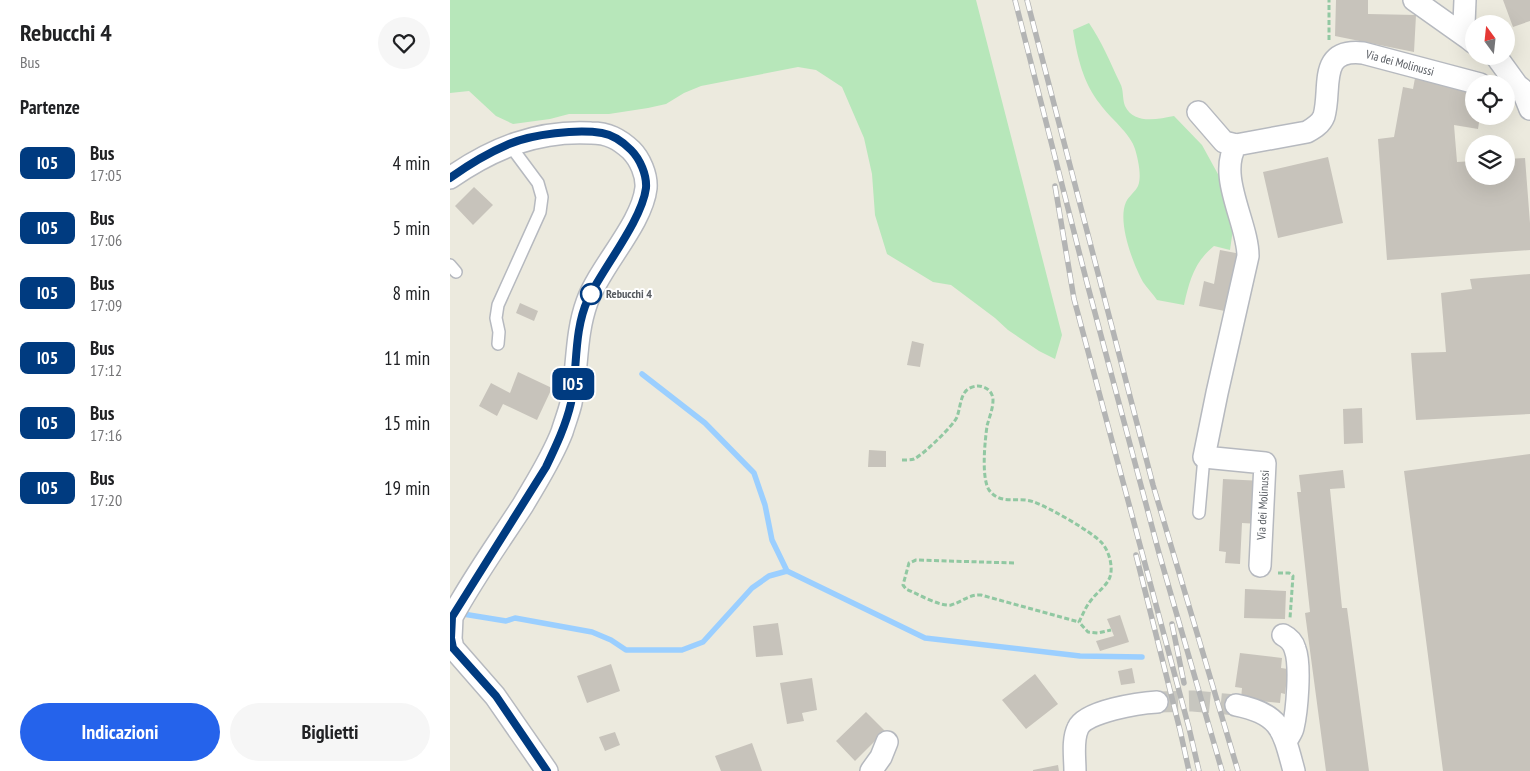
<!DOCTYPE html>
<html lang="it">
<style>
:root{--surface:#fff;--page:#f6f6f6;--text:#202124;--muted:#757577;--accent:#2563eb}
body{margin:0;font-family:"PT Sans Narrow",sans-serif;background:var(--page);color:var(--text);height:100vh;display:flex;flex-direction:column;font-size:19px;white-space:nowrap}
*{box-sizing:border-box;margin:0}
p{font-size:16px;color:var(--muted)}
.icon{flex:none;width:28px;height:28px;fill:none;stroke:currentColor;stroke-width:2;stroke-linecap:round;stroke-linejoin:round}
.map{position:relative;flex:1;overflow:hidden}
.drawer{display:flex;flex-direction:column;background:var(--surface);width:450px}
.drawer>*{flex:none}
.badge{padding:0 10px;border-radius:8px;font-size:18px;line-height:32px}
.needle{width:32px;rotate:345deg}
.fabs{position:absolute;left:1015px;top:15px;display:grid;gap:10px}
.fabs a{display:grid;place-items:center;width:50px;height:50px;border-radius:50%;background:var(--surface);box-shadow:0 5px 20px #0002;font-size:25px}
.map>.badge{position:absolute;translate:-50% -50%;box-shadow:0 0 0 2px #fff}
h2{padding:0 20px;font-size:19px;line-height:45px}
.round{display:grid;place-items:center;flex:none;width:52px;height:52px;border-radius:26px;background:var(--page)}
.overview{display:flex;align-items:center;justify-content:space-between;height:85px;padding:0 20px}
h1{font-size:24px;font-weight:600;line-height:38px}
.button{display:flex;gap:10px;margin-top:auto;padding:10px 20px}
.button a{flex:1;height:58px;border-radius:30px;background:var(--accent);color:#fff;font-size:20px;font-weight:600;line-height:58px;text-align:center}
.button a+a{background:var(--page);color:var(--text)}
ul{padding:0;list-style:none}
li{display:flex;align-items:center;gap:15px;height:65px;padding:0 20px}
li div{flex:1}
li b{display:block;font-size:19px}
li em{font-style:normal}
li .badge{min-width:55px;font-weight:700;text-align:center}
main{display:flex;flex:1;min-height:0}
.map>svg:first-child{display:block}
.green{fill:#b7e7ba}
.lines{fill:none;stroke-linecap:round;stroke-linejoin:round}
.stream{stroke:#9bcfff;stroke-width:5.5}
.building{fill:#c7c3bb}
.street-tunnel{stroke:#c7c6bf;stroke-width:21;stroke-dasharray:21 11;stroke-linecap:butt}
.lane-casing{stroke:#b6b9bf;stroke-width:14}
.street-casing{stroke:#b6b9bf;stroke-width:24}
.path{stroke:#91c8a2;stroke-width:3;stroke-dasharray:5 2.5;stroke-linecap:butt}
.lane{stroke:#fff;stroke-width:11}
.street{stroke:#fff;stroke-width:21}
.rail-casing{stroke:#b3b4b4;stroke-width:5.5}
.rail{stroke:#fff;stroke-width:4;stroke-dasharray:11;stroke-linecap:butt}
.line-casing{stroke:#fff;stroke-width:11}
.line{stroke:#003b80;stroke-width:8}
.stop-dot{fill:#fff;stroke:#003b80;stroke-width:2.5}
.labels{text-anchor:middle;stroke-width:4;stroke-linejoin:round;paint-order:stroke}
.street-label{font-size:12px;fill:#575b61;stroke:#fff}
.stop-label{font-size:12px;font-weight:bold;fill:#575b61;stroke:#fff;text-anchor:start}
</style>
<main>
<section class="drawer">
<div class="overview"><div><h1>Rebucchi 4</h1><p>Bus</p></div><a class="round"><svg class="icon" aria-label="heart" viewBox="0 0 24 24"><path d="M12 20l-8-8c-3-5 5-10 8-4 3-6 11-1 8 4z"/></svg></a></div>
<h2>Partenze</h2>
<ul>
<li><span class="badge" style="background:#003b80;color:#fff">I05</span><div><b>Bus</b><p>17:05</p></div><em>4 min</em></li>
<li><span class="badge" style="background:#003b80;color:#fff">I05</span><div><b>Bus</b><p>17:06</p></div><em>5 min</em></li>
<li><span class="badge" style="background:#003b80;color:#fff">I05</span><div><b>Bus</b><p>17:09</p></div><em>8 min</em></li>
<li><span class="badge" style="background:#003b80;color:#fff">I05</span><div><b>Bus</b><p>17:12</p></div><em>11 min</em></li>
<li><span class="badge" style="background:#003b80;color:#fff">I05</span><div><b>Bus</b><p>17:16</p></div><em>15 min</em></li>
<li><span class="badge" style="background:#003b80;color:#fff">I05</span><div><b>Bus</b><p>17:20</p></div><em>19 min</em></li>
</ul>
<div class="button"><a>Indicazioni</a><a>Biglietti</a></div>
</section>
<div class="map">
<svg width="1080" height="771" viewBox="0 0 1080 771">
<rect width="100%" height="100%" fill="#eceade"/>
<path class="green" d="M0 0H526L612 335 605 359 589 351 558 330 545 318 501 285 483 282 437 254 425 215 422 174 414 138 392 87 366 70 348 67 251 86 234 93 216 104 198 108 159 114H119L100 119 63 124 46 116 19 91 0 93Z
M639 23C652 42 660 62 670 83 674 90 672 98 675 106 684 125 708 119 724 116L752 145 769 176 783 229 780 250 764 246C744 262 739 282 734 305L707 300C703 294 697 288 693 282 683 264 667 222 676 202 679 196 685 192 688 186 692 176 688 159 685 149 681 134 659 117 650 104 633 83 627 56 623 30Z"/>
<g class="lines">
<path class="stream" d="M192 374 255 423 304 473 315 505 322 540 337 571 475 638 630 656 692 657
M13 614 56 621 65 618 142 632 161 640 176 650H232L253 642 302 588 319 576 337 571"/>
</g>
<path class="building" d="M886 0H918V14L966 15 964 52 885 36Z
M1053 0H1080V21L1063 27Z
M965 78 1024 89V116H1030L1028 129 1004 125 1007 162 1024 161V176H1056V159L1075 158 1080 223V250L937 260 928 139 944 137 953 87 963 89Z
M878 157 893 223 828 238 813 172Z
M24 187 43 205 23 225 5 206Z
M770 250 791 254 780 312 749 306 754 281 764 284Z
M1080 274V414L966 420 961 353 996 352 991 293 1022 289 1020 279Z
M70 303 88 311 84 321 66 313Z
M462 341 474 344 470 367 457 365Z
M68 372 102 388 87 420 53 404 47 416 29 406 41 383 60 393Z
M912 408 913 443 894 444 893 409Z
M419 450 436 451V467H418Z
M1080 454V771H993L954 471Z
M893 470 895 488 880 489 892 608H897L919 771H876L855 613 860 612 847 492H851L849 475Z
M773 479 813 481 810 524 792 523 790 564 775 563 776 552 769 551Z
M795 589 836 591 835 619 794 618Z
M670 615 679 642 650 651 646 641 664 636 657 619Z
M328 623 333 655 306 657 303 626Z
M790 653 832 658 831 668 838 669 835 694 831 693 830 703 791 699 792 688 785 687Z
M161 664 170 691 137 703 127 676Z
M682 668 685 683 671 685 668 671Z
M585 674 608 704 576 729 552 700Z
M362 678 367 710 352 713 354 721 337 724 330 683Z
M416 712 435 731 405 761 386 741Z
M165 732 170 745 155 751 149 737Z
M302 743 312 771H271L265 756Z
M608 765 609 771H583V770Z"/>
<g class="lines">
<path class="street-tunnel" d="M707 702 743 701 786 705"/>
<g class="lane-casing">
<path id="lane" d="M0 265 6 272
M48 344 49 332 46 318 48 305 90 212 92 197 88 183 59 144
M749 513 754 457"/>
</g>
<g class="street-casing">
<path id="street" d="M964 0 1019 39
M1015 0 1014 24 1019 39 1024 43
M1046 56 1067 85 1072 89 1080 109
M748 112 774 142 786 145 857 132C864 128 871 124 874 116 882 88 867 48 913 53L1030 84
M786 145C767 176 798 223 798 256L767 393 754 457 815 463 810 566
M0 178C43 148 88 130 141 133 158 133 169 139 181 150 190 159 197 175 196 188 192 224 150 266 137 302 125 335 128 369 121 403 119 412 115 422 112 432 102 458 87 481 73 505 49 542 23 578 2 617L1 639 3 648 45 696 97 771
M833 635C839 638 843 642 845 649 851 665 847 711 843 728 842 733 838 737 836 742
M786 705C831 714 833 730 844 771
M421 771 431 757 437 742
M625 771C625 758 622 740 628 728 635 711 690 703 707 702"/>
</g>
<path class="path" d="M879 40V0
M452 460C456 460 461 460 464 459 473 455 503 426 507 417 510 409 510 399 515 392 518 388 524 386 528 386 536 386 543 392 543 400 543 409 539 418 537 426 535 441 531 477 539 490 551 506 568 496 584 502 600 508 641 531 652 543 658 550 662 562 661 572 660 584 649 590 642 599 636 606 633 614 629 622L638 632 648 633 661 630
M564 563 466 560 459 563 453 585 456 589C466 593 490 607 501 605 512 602 519 594 531 595L629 622
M828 573H839L843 576 840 618"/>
<use href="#lane" class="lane"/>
<use href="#street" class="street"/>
<g class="rail-casing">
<path id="rail" d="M565 0 637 283 709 553 772 771
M577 0 703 485 788 771
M605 186 624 299 739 728 749 771
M686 555 730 730 739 771
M722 624 734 683"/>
</g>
<use href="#rail" class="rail"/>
</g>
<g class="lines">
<g class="line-casing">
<path id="line" d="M0 178C18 165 38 153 59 144 83 134 127 129 152 133 164 135 173 142 181 150 190 159 197 175 196 188 192 220 153 268 138 299 123 332 128 369 121 403 116 425 106 446 96 467L2 617 1 638 3 648 46 696 97 771"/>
</g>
<use href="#line" class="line"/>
</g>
<circle class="stop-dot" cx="141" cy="294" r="10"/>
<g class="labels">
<g class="street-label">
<text transform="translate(950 63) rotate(15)" y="4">Via dei Molinussi</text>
<text transform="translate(813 505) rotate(-87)" y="4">Via dei Molinussi</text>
</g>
<g class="stop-label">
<text x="156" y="298">Rebucchi 4</text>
</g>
</g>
</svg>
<div class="fabs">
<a><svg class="needle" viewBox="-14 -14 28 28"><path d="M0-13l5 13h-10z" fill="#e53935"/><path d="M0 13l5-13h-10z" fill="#757577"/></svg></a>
<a><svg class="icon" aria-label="locate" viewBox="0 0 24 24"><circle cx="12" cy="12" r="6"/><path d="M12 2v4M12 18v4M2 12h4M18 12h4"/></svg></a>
<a><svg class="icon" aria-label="layers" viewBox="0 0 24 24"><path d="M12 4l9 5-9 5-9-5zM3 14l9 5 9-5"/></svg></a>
</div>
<b class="badge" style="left:123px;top:384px;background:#003b80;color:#fff">I05</b>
</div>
</main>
